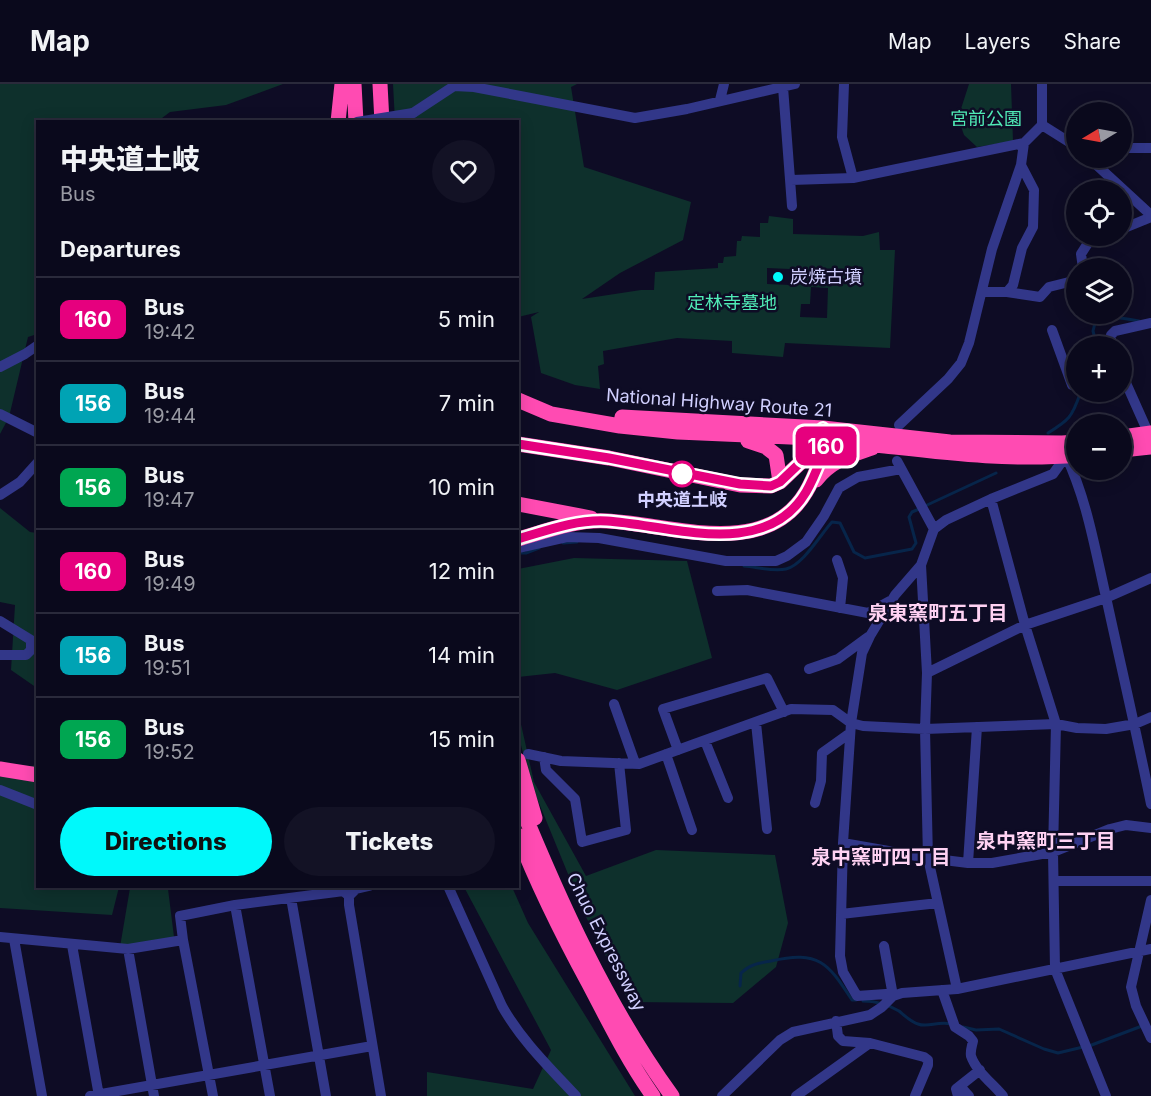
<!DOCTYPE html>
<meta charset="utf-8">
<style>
:root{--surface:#0a091c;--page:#131225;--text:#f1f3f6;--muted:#999aa3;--line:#2a2a3b;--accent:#00f9fb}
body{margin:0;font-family:Inter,"Noto Sans JP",sans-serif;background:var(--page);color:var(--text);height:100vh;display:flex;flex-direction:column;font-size:22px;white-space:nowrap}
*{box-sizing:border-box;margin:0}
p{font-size:20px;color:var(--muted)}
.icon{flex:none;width:33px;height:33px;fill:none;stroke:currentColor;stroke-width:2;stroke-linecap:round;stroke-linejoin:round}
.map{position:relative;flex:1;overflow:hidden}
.drawer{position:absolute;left:36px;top:36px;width:483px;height:768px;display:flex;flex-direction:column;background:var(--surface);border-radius:0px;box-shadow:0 3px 15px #0003,0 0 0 2px var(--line)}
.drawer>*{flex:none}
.badge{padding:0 12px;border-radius:9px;font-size:21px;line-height:39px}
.needle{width:39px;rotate:260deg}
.tools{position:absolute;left:1066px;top:18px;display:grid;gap:12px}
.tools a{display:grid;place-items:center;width:66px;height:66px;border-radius:50%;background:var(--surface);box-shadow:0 3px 15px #0003,0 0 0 2px var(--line);font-size:30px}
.map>.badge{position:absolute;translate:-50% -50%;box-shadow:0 0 0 3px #fff}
h2{padding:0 24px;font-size:22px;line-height:54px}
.round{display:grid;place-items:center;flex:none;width:63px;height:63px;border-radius:32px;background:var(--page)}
.overview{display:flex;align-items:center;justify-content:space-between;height:102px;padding:0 24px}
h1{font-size:28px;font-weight:800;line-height:45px}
.button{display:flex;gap:12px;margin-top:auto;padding:12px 24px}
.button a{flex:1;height:69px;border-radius:36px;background:var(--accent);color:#111;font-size:24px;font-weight:800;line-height:69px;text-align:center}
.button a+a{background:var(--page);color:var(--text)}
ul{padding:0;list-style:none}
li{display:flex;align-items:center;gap:18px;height:84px;padding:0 24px;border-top:2px solid var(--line)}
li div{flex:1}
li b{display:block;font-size:22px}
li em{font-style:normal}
li .badge{min-width:66px;font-weight:700;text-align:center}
header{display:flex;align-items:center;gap:36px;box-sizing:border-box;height:84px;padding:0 30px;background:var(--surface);border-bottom:2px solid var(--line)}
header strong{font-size:28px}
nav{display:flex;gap:33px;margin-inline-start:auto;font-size:21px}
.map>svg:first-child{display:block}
.green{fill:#0e302c;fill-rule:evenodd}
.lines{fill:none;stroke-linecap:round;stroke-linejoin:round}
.stream{stroke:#07254a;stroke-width:3}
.minor{stroke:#323789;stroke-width:10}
.highway{stroke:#ff4bb2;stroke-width:15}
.minor-bridge{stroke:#323789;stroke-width:10}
.line-casing{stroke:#fff;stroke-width:14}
.line{stroke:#e6007e;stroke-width:9}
.poi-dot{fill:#00f9fb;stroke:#0e0c25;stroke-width:2}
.stop-dot{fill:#fff;stroke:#e6007e;stroke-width:3}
.labels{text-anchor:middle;stroke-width:5;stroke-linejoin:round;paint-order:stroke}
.park-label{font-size:18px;fill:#50ebb6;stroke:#0e0c25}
.poi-label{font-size:18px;fill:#d1d0ff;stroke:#0e0c25;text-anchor:start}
.street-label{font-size:18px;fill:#d1d0ff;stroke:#0e0c25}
.stop-label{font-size:18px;font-weight:bold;fill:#d1d0ff;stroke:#0e0c25}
.neighbourhood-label{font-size:20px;font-weight:bold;fill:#ffd2f3;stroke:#0e0c25}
</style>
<header>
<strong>Map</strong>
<nav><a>Map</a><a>Layers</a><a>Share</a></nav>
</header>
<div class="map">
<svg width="1151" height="1012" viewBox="0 0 1151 1012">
<rect width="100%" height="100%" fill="#0e0c25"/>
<path class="green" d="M0 0H283L226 21 170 28 158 37 38 38 37 250 28 253 9 333 0 350Z
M393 0H577L571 3 584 83 691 118 683 156 620 189 582 215 641 206H654L655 188 718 184V179H723L724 173 736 172 737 157H741L742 152 760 153V139H768L769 132 793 135V150L863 152 879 148 880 166H895L890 264 785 259 783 273 732 269V257L677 254 603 267 604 280 598 282 600 305 575 301 541 289 531 233 539 228 518 233V38L395 37ZM767 184 790 185V201L767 200ZM811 203 828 204 827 234 800 233 801 220H810Z
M969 0H1011L1013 57 977 63 964 51 958 34Z
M0 424 30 448 37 449V604L11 586 15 521 0 518Z
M574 474 687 477 712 574 617 606 555 589 518 593V485Z
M518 627 534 698 586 792 656 766 775 771 788 839 776 883 733 919 629 918 584 829 532 702 518 650Z
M37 672 38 802 119 803 112 831 0 824V693L35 681Z
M464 803H512L528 839 635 1012H427V988L533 1005 551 966Z
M130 804 168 805 174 853 120 863Z"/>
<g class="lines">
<path class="stream" d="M1097 262 1093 247 1095 239C1110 229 1123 235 1139 237
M1048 349C1069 336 1072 333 1080 310L1087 308
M925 422 996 389
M563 459 577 458
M518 469H526L539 464
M744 482C757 483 773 488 786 485 803 481 820 451 832 438L840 439 854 468 865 474 912 465 916 459 909 433 912 428 919 425
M740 902 741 889C750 880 760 879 771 877 819 866 828 879 852 916H856
M863 917C876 917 887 920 899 927 905 932 911 938 918 940 928 944 937 937 951 940
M963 943 976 946 999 945 1044 965 1058 969 1083 963
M1089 962 1142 942"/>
<path class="minor" d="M844 0 842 53 853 94
M783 3 792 122
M720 16 724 0
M413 29 454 2 474 3 635 34 687 25 795 0
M1042 41 1077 63
M1122 64H1151
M1089 74 1151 131
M791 96 853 94 1024 59 1042 41V0
M1122 145 1151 133
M1083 184 1081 170 1088 159 1107 152
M982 208H1007L1040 213 1049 203 1077 196
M1007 208 1013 201 1022 164 1033 143 1034 106 1021 81
M1052 246 1072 301
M1111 262V251L1115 247 1151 239
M1065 281 1077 277
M0 283 25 270 38 261
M1122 290 1151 355
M0 330 38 349
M899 341 948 295 961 279 969 259 992 165 1021 81 1024 59
M897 377 934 445
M0 411 20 398 38 378
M991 415 1025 541 1056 640 1053 768 1055 885 1106 1012
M518 464 567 453 599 454 726 477H776L787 472 806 458 824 432 839 404 858 393 901 385
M837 476 843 494 840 524
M717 507 747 506 868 529 890 517
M0 537 31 556V566L26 571H0
M809 585 838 575 868 553
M927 589 1025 541 1106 514 1151 494
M614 620 635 679
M756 639 767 745
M705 657 728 714
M678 666 663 625 767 594 784 628
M528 670 561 677 639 680 791 625 833 626 851 639 863 642 925 645 1056 640 1077 644 1106 645 1135 640 1151 633
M666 670 692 746
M544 673 546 686 575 715 582 758 626 746 619 679
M0 706 38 721
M815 719 821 697 822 669 850 649
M843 759 928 774 968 779H992L1053 768 1110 745 1126 741 1151 744
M968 779 977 643
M1055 797H1151
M369 802 356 805 349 812V821L381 1012
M448 802 502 922C521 956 549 983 576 1012
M291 814 326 1012
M1151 816 1131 903 1136 922 1151 954
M235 821 270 1012
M841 830 938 819
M0 853 128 865 183 856
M14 855 42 1012
M72 861 99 1012
M884 862 893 912
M128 865 154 1012
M957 905 928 774 925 645 927 589 921 481 934 445 946 436 991 415 1053 390 1066 372C1087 416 1095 465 1106 513 1121 582 1137 651 1151 720
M942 906 955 943 969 952 973 957C972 962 970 967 971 972 976 987 993 1000 1003 1012
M893 912 886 910 857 912 843 888 840 872 843 759 851 639 862 569 870 552 895 511 921 481
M836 937 838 952 843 957 870 959 924 973 928 976V981L915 1012
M960 1002 969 1012
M90 1012 372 962
M213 1012 183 856 180 832 235 821 336 808 343 807 349 812
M722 1012 780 956 793 948 870 931 882 923 893 912 902 909 957 905 1151 865
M796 1012 870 959
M958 1012 956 1005 980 986"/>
<path class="highway" d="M354 0 356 38
M380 0 382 38
M338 38 342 0
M518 316 551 330 620 342 678 348 812 354C836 360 860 359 885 362 948 369 1013 377 1077 371
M622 333 823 344 950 358 1062 359 1077 358
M1122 353 1151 349
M748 357 766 363 776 371 780 398
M518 360 609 374 740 401 771 402 780 398 801 378 812 354 817 349
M1122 366 1151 363
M816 396C832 376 849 372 872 364
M518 420 591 434
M518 455C546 447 577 435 607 437 670 440 765 477 806 408 815 393 821 374 828 358L825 350
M518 676 535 734
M0 685 38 691
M518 715C560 818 607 922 672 1012
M518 751C538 802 563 852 589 900 609 938 628 977 653 1012"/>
<path class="minor-bridge" d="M357 38 413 29"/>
</g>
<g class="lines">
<g class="line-casing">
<path id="line" d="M518 360 609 374 740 400 771 402 780 398 801 378 812 354 823 344 828 358C821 374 815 393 806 408 765 477 670 441 607 437 577 435 545 447 518 455"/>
</g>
<use href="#line" class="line"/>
</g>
<circle class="poi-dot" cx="778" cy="193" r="6"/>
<circle class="stop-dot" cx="682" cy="390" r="12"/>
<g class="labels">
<g class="park-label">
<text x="986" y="41">宮前公園</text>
<text x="732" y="225">定林寺墓地</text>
</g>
<g class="poi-label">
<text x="790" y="199">炭焼古墳</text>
</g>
<g class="street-label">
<text transform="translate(719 319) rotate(4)" y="6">National Highway Route 21</text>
<text transform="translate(606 858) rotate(63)" y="6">Chuo Expressway</text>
</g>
<g class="stop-label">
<text x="682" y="422">中央道土岐</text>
</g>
<g class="neighbourhood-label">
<text x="938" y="536">泉東窯町五丁目</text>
<text x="1046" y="764">泉中窯町三丁目</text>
<text x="881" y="780">泉中窯町四丁目</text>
</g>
</g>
</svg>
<div class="tools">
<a><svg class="needle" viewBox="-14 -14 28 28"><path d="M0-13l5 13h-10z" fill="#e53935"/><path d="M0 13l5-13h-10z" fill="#999aa3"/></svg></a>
<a><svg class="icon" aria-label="locate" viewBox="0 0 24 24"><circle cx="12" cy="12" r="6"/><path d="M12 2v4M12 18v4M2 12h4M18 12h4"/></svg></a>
<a><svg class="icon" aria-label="layers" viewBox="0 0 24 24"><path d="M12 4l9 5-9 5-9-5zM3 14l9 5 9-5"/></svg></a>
<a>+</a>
<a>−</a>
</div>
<b class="badge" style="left:826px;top:362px;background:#e6007e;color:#fff">160</b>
<section class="drawer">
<div class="overview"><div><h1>中央道土岐</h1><p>Bus</p></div><a class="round"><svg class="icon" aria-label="heart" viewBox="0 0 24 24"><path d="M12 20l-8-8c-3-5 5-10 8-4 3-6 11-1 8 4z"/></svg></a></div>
<h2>Departures</h2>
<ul>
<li><span class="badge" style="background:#e6007e;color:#fff">160</span><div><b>Bus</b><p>19:42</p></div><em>5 min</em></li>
<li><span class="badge" style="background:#00a3b4;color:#fff">156</span><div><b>Bus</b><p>19:44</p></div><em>7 min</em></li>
<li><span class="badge" style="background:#00a651;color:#fff">156</span><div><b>Bus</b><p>19:47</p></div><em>10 min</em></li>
<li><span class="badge" style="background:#e6007e;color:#fff">160</span><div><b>Bus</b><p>19:49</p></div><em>12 min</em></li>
<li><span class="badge" style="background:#00a3b4;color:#fff">156</span><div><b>Bus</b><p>19:51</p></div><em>14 min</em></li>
<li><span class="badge" style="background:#00a651;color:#fff">156</span><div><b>Bus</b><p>19:52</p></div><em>15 min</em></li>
</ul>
<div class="button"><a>Directions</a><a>Tickets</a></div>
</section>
</div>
